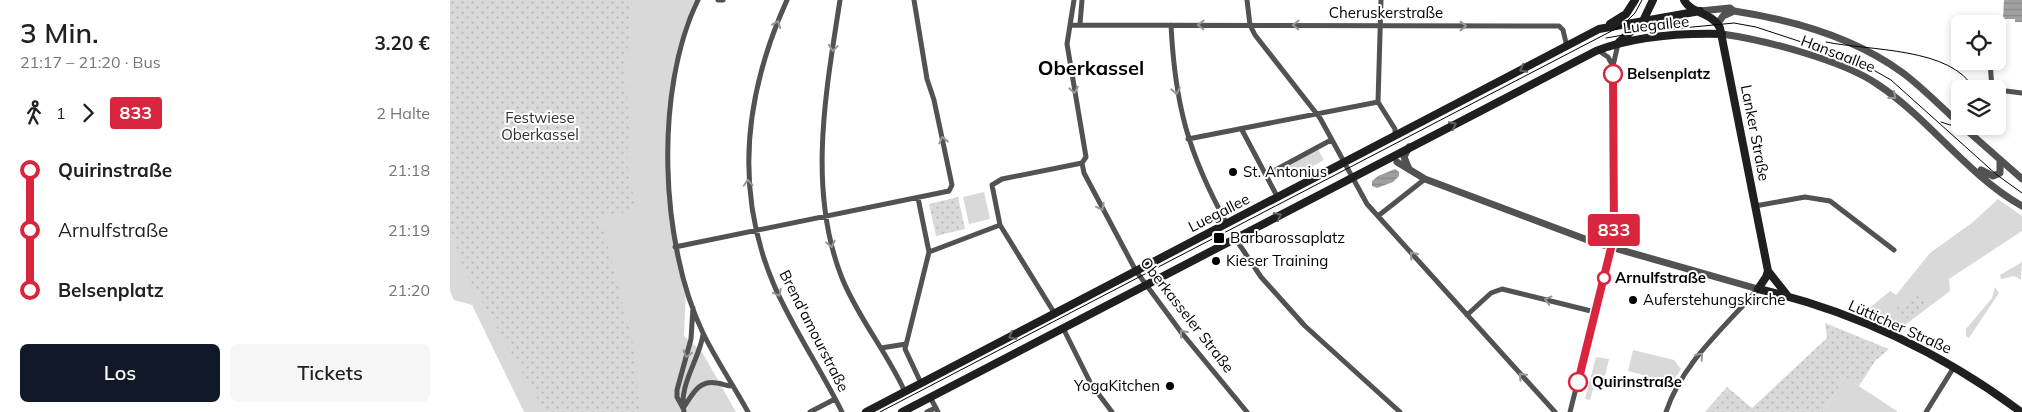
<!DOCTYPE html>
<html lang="de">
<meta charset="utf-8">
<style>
:root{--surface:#fff;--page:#f6f6f6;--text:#202124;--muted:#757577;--accent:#111827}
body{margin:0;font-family:Mulish,sans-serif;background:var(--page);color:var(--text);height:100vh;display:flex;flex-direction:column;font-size:19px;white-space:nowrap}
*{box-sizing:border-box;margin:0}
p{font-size:16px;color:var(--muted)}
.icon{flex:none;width:28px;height:28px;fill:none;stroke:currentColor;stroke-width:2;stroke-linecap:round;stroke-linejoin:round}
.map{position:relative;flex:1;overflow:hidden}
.drawer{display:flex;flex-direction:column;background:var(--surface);width:450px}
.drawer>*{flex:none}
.badge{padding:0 10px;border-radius:4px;font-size:18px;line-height:32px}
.fabs{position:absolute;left:1501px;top:15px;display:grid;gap:10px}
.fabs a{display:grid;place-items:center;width:55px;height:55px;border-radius:8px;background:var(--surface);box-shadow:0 2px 8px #0003;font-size:25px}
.map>.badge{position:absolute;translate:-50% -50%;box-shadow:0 0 0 2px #fff}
.legs{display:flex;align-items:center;gap:8px;height:55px;padding:0 20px;font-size:16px}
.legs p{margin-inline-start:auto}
.headline{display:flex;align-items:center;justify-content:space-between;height:85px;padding:0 20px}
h1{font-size:28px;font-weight:600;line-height:38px}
.button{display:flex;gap:10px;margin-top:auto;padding:10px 20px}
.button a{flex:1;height:58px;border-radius:8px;background:var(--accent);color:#fff;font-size:20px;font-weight:600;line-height:58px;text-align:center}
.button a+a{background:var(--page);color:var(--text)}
ul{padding:0 20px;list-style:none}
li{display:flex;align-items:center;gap:18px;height:60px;font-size:19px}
li i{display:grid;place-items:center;width:8px;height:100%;margin:0 6px;background:currentColor}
li i::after{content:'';width:12px;height:12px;margin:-6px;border:4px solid;border-radius:50%;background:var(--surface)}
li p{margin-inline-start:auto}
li:first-child i{background:linear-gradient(#0000 50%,currentColor 0)}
li:last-child i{background:linear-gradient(currentColor 50%,#0000 0)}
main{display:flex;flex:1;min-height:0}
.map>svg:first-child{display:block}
.green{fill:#d9d9d9}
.park{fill:url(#park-dots)}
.water{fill:url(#water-rules)}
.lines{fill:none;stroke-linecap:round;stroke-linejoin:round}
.minor{stroke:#525252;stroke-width:5}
.tertiary{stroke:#525252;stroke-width:7}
.secondary{stroke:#1f1f1f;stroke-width:8}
.tram{stroke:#000;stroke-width:1}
.oneway{stroke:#979797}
.oneway2{stroke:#626262}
.line-1-casing{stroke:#fff;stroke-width:11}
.line-1{stroke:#d7263d;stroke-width:8}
.stop-1-dot{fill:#fff;stroke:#d7263d;stroke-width:2.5}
.poi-dot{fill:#000;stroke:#fff;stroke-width:2}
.labels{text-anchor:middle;stroke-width:4;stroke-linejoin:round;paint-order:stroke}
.street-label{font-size:15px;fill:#000;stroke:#fff}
.stop-label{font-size:15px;font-weight:bold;fill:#000;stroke:#fff;text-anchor:start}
.park-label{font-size:15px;fill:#303030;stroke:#fff}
.poi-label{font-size:15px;fill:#000;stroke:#fff;text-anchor:start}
.district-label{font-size:20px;font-weight:bold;fill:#000;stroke:#fff}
</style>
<main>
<section class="drawer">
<div class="headline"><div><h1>3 Min.</h1><p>21:17 – 21:20 · Bus</p></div><b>3.20 €</b></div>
<div class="legs"><svg class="icon" aria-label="walk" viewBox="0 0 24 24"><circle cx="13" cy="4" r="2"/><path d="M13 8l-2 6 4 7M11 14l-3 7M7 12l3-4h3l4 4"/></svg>1<svg class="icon" aria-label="forward" viewBox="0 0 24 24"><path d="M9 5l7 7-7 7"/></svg><b class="badge" style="background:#d7263d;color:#fff">833</b><p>2 Halte</p></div>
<ul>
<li><i style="color:#d7263d"></i><b>Quirinstraße</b><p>21:18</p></li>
<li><i style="color:#d7263d"></i><span>Arnulfstraße</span><p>21:19</p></li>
<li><i style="color:#d7263d"></i><b>Belsenplatz</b><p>21:20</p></li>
</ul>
<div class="button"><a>Los</a><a>Tickets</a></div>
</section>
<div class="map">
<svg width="1572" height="412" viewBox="0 0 1572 412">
<defs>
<pattern id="park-dots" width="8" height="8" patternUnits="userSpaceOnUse" patternTransform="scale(1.25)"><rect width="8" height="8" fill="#d9d9d9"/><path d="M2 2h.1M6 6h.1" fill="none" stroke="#b8b8b8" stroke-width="1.8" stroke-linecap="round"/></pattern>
<pattern id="water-rules" width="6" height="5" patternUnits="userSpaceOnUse" patternTransform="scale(1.25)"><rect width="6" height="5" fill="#a0a0a0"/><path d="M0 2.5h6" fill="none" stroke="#888"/></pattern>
</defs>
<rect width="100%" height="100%" fill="#fff"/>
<path class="green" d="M0 0H245L235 28 221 88 218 186 236 285 234 336 252 352 286 412H74L22 305 4 300 0 291Z
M868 149 874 160 843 177 837 165Z
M534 192 540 219 519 224 513 197Z
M1548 199 1572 216V231L1499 279 1500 291 1455 325 1417 310 1440 291 1446 295 1480 253 1523 222Z
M1572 262 1571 280 1564 276 1551 279 1550 275Z
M1545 287 1549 293 1519 338 1516 336V329L1542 298Z
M1183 350 1224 360 1231 369 1222 383 1178 371Z
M1146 357 1159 359 1155 376 1147 375 1140 400 1135 399Z
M1395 377 1447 411V412H1373Z"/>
<path class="park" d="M0 0H182L176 69 179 126 177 164 186 210 150 217 182 339 190 412H95L15 272 0 228Z
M508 197 515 229 486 236 479 204Z
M1470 291 1479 303 1452 322 1443 311Z
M1375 323 1439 349 1425 361 1409 386 1395 377 1373 412H1255L1277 387 1302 408 1377 338Z"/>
<path class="water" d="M1554 0H1572V22H1565V19H1553Z
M945 169 949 172V176L943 182 927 188 922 186V181L928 176Z"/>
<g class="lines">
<path class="minor" d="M248 0C204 90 210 244 253 333 266 360 284 386 298 412
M268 0H273
M337 0C295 93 283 189 324 285 343 329 371 369 392 412
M390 0C376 91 357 190 392 278 408 318 437 352 455 392
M624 0 617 44 636 157 632 163 634 173 686 271 731 332 797 412
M797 0 800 25 805 35 870 118 917 204 1105 412
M931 0 928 102 945 129V136
M630 24 632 0
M622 25 1109 26 1113 30 1117 47
M721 25C725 105 738 153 777 224
M1149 51 1158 57 1163 66
M1540 61 1542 89
M1548 90 1572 93
M792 130 828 198
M738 139 928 102
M816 175 881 140
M468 198 479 252 455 349 471 383
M1305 206 1355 197 1380 201 1444 250
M928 216 975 179
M785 238 811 277 855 326 950 412
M225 247 499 191 502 185 484 100 477 79 464 0
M479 252 550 225
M605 314 550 225 542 185 552 179 632 163
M1017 315 1041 293 1052 289 1145 312
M613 328 641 384 662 412
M431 348 456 344
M480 397 488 412
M233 408 227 397V390L241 339 243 308
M233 408C242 396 248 379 267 383 274 384 276 386 283 386
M234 412C228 386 249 360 253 335
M360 412 385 399
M477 412 485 408
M1120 412 1164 236 1163 66 1168 44
M1216 412C1232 363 1275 327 1308 289
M1476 412 1504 367"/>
<path class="tertiary" d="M1250 11 1280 8 1284 11C1343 20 1404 37 1453 73 1473 88 1491 107 1510 124
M1268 23 1273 16 1284 11
M1272 34C1314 40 1392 60 1427 84 1480 119 1517 175 1572 206
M1512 126 1572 179
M947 162 975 179 1143 242 1308 289
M959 169 954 157 959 147
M1531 170 1543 176 1550 173V162"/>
<path class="secondary" d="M1234 0C1241 14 1262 12 1270 28L1318 271 1337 295
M1160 24 1176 14 1185 0
M1169 42 1193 21 1203 0
M1318 271 1316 277 1308 289C1402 310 1494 354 1571 412
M416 412 1149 29 1250 11
M452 412 1146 51C1185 36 1231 33 1272 34"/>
<path class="tram" d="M1156 38 1191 32 1284 23 1306 27 1406 60 1441 80 1547 175 1572 193
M1376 42C1419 51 1502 47 1524 89
M1491 122 1500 125 1510 123
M430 412 1173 25 1185 13 1192 0"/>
</g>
<defs><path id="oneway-chevron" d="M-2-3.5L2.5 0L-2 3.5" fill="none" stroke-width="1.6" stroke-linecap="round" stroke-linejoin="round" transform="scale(1.25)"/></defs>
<g class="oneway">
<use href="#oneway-chevron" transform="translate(327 24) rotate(-67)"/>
<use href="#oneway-chevron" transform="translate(751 25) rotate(-179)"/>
<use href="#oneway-chevron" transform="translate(846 25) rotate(-179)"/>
<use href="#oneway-chevron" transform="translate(1013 26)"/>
<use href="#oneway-chevron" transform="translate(383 48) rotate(98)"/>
<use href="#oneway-chevron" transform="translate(624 90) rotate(80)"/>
<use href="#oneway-chevron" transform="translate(726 91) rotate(81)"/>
<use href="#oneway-chevron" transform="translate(1443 96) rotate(40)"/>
<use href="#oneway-chevron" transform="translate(493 140) rotate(-102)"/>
<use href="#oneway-chevron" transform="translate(298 183) rotate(-93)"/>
<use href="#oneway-chevron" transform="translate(651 207) rotate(62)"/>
<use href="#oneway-chevron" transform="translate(381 244) rotate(77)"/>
<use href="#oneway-chevron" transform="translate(963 255) rotate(-132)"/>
<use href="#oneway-chevron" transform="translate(328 293) rotate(63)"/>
<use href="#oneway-chevron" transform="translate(1098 300) rotate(-165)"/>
<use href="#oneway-chevron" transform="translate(733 333) rotate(-128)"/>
<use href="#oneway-chevron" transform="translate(237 354) rotate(107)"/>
<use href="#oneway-chevron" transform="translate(1250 356) rotate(-49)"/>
<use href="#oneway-chevron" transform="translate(1072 376) rotate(-132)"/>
</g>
<g class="oneway2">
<use href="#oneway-chevron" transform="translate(1073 69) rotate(152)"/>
<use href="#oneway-chevron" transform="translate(1003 125) rotate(-27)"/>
<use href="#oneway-chevron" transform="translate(828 216) rotate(-28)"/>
<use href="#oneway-chevron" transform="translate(562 336) rotate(152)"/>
</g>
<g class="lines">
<g class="line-1-casing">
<path id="line-1" d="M1128 382 1164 236 1163 74"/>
</g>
<use href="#line-1" class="line-1"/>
</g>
<g class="stop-1-dot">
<circle cx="1163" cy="74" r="9"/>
<circle cx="1154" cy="278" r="6"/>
<circle cx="1128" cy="382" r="9"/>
</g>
<g class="poi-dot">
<circle cx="783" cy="172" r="5"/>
<rect x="763" y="232" width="12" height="12" rx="2.5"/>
<circle cx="766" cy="261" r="5"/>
<circle cx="1183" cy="300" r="5"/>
<circle cx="720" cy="386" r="5"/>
</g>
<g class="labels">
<g class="street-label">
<text x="936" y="18">Cheruskerstraße</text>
<text transform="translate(1206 25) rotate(-6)" y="5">Luegallee</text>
<text transform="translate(1388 54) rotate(21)" y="5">Hansaallee</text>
<text transform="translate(1305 133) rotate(79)" y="5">Lanker Straße</text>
<text transform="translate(769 213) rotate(-27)" y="5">Luegallee</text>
<text transform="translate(737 315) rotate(52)" y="5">Oberkasseler Straße</text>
<text transform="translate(1450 327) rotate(24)" y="5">Lütticher Straße</text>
<text transform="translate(364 331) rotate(63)" y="5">Brend'amourstraße</text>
</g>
<g class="stop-label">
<text x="1177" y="79">Belsenplatz</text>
<text x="1165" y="283">Arnulfstraße</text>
<text x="1142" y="387">Quirinstraße</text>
</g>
<g class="park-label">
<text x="90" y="123">Festwiese<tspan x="90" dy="17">Oberkassel</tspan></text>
</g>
<g class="poi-label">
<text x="793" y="177">St. Antonius</text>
<text x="780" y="243">Barbarossaplatz</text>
<text x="776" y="266">Kieser Training</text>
<text x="1193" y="305">Auferstehungskirche</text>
<text x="710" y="391" text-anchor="end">YogaKitchen</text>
</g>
<g class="district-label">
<text x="641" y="75">Oberkassel</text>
</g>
</g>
</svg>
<div class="fabs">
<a><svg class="icon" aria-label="locate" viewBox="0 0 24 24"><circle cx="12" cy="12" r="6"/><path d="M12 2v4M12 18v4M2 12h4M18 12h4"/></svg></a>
<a><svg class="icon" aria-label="layers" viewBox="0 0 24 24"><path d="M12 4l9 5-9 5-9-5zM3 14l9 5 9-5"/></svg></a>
</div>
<b class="badge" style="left:1164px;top:230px;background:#d7263d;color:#fff">833</b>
</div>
</main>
